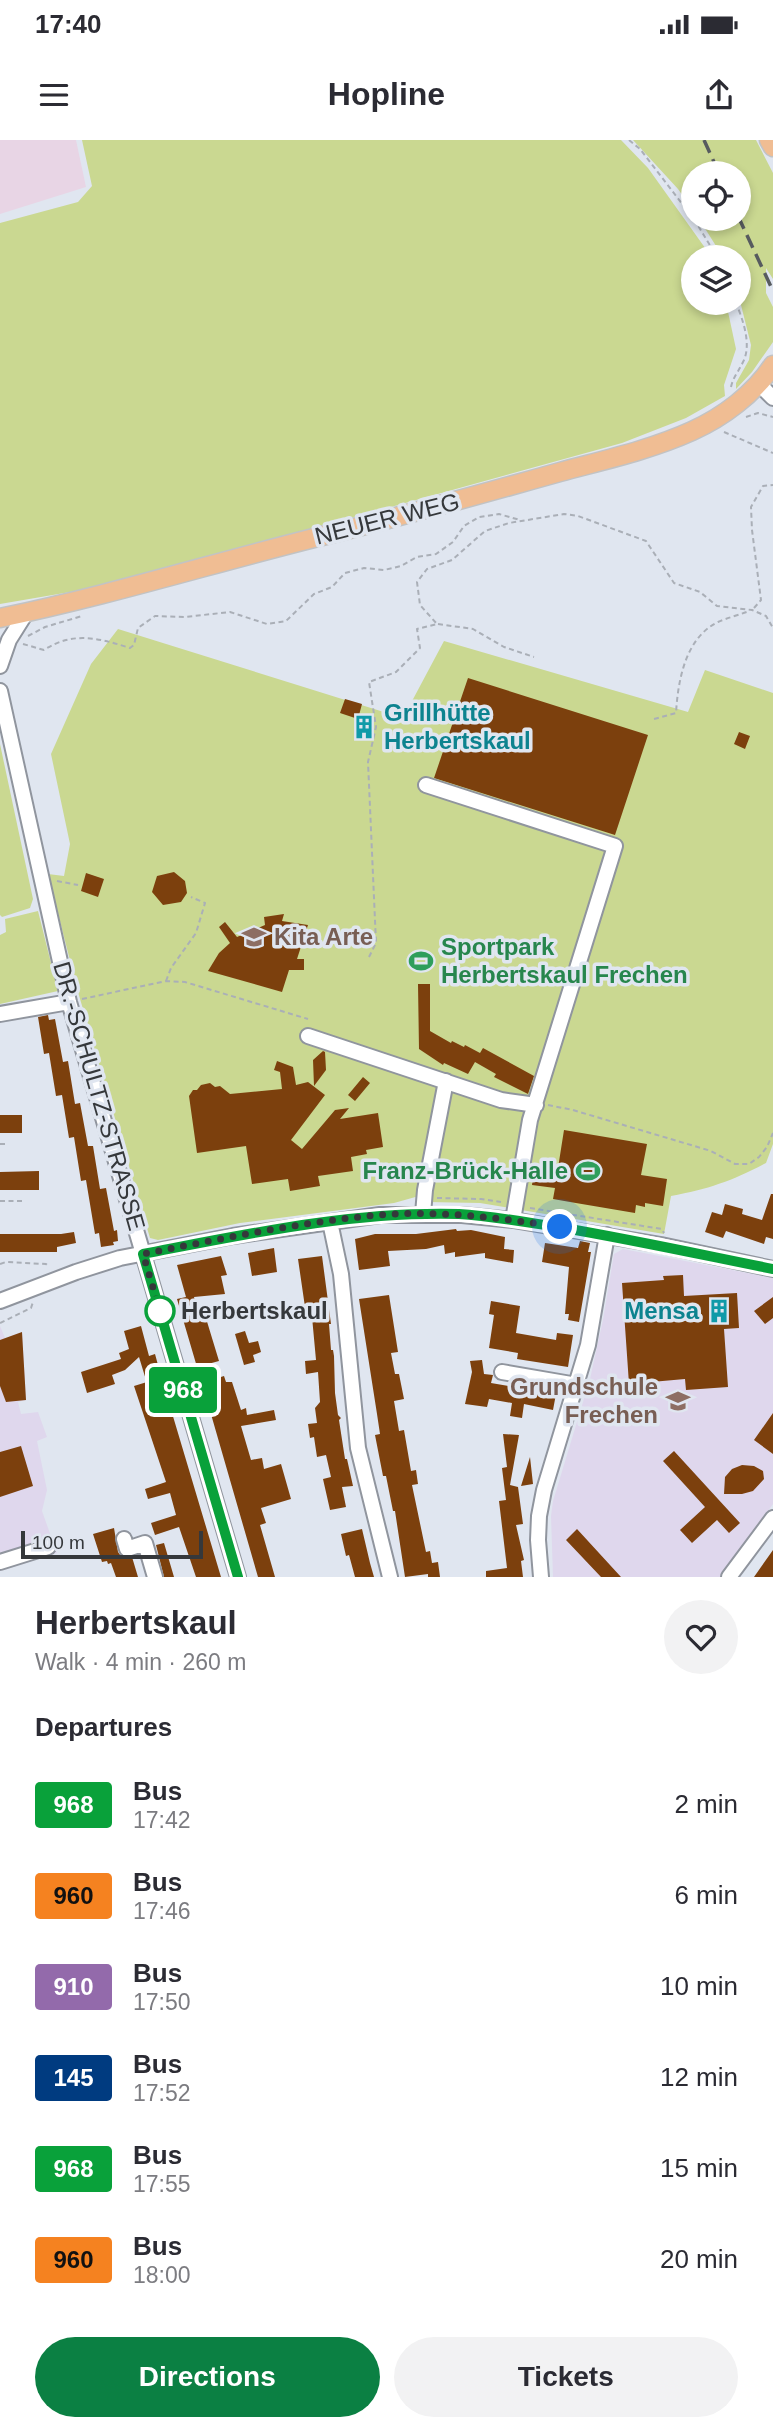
<!DOCTYPE html>
<meta charset="utf-8">
<style>
:root{--surface:#fff;--page:#f2f2f3;--text:#2b2b33;--muted:#7c7c81;--accent:#0b8043}
body{margin:0;font-family:Arial,sans-serif;background:var(--page);color:var(--text);height:100vh;display:flex;flex-direction:column;font-size:26px;white-space:nowrap}
*{box-sizing:border-box;margin:0}
p{font-size:23px;color:var(--muted)}
.icon{flex:none;width:38px;height:38px;fill:none;stroke:currentColor;stroke-width:2;stroke-linecap:round;stroke-linejoin:round}
.map{position:relative;height:1437px;overflow:hidden}
.panel{display:flex;flex-direction:column;background:var(--surface);flex:1}
.panel>*{flex:none}
.badge{padding:0 14px;border-radius:5px;font-size:24px;line-height:46px}
.fabs{position:absolute;left:681px;top:21px;display:grid;gap:14px}
.fabs a{display:grid;place-items:center;width:70px;height:70px;border-radius:50%;background:var(--surface);box-shadow:0 4px 10px #0003;font-size:35px}
.scale{position:absolute;left:21px;bottom:18px;width:182px;box-sizing:border-box;padding-left:7px;border:4px solid #35383b;border-top:0;font-size:19px;line-height:24px;white-space:nowrap;color:#35383b;-webkit-text-stroke:5px #e0e6f0;paint-order:stroke}
.you{position:absolute;width:35px;height:35px;margin:-18px;border:5px solid #fff;border-radius:50%;background:#1a73e8;box-shadow:0 0 0 10px #1a73e833}
.map>.badge{position:absolute;translate:-50% -50%;box-shadow:0 0 0 4px #fff}
h2{padding:0 35px;font-size:26px;line-height:63px}
.round{display:grid;place-items:center;flex:none;width:74px;height:74px;border-radius:37px;background:var(--page)}
.overview{display:flex;align-items:center;justify-content:space-between;height:119px;padding:0 35px}
h1{font-size:33px;font-weight:600;line-height:52px}
.cta{display:flex;gap:14px;margin-top:auto;padding:14px 35px}
.cta a{flex:1;height:80px;border-radius:42px;background:var(--accent);color:#fff;font-size:28px;font-weight:600;line-height:80px;text-align:center}
.cta a+a{background:var(--page);color:var(--text)}
ul{padding:0;list-style:none}
li{display:flex;align-items:center;gap:21px;height:91px;padding:0 35px}
li div{flex:1}
li b{display:block;font-size:26px}
li em{font-style:normal}
li .badge{min-width:77px;font-weight:700;text-align:center}
.status{display:flex;justify-content:space-between;align-items:center;height:49px;padding:0 35px;background:var(--surface);direction:ltr}
.status svg{height:19px;fill:currentColor}
header{display:flex;justify-content:space-between;align-items:center;height:91px;padding:0 35px;background:var(--surface);font-size:32px;font-weight:600}
.map>svg:first-child{display:block}
.industrial{fill:#e8d5e5}
.education{fill:#dfd7ed}
.green{fill:#cad891}
.building{fill:#7c400d}
.lines{fill:none;stroke-linecap:round;stroke-linejoin:round}
.minor-casing{stroke:#90959e;stroke-width:18}
.major-casing{stroke:#c2c3c4;stroke-width:21}
.path{stroke:#aaafb7;stroke-width:2;stroke-dasharray:5 3.5;stroke-linecap:butt}
.minor{stroke:#fff;stroke-width:14}
.major{stroke:#f0bd93;stroke-width:18}
.rail{stroke:#575b5f;stroke-width:3.5;stroke-dasharray:14 7;stroke-linecap:butt}
.line-casing{stroke:#fff;stroke-width:16}
.line{stroke:#09a13a;stroke-width:10}
.walk{stroke:#35383b;stroke-width:7;stroke-dasharray:0 12.6}
.stop-dot{fill:#fff;stroke:#09a13a;stroke-width:3.5}
.labels{text-anchor:middle;stroke-width:7;stroke-linejoin:round;paint-order:stroke}
.street-label{font-size:24px;fill:#35383b;stroke:#e0e6f0}
.culture-label{font-size:24px;font-weight:bold;fill:#0d838f;stroke:#e0e6f0;text-anchor:start}
.education-label{font-size:24px;font-weight:bold;fill:#785e54;stroke:#e0e6f0;text-anchor:start}
.leisure-label{font-size:24px;font-weight:bold;fill:#27864d;stroke:#e0e6f0;text-anchor:start}
.stop-label{font-size:24px;font-weight:bold;fill:#35383b;stroke:#e0e6f0;text-anchor:start}
</style>
<div class="status"><b>17:40</b><svg viewBox="0 0 49 12"><path d="M0 12V9h3v3zM5 12V6h3v6zM10 12V3h3v9zM15 12V0h3v12zM26 1h20v11H26zM47 4h2v5h-2z"/></svg></div>
<header><svg class="icon" aria-label="menu" viewBox="0 0 24 24"><path d="M4 6h16M4 12h16M4 18h16"/></svg>Hopline<svg class="icon" aria-label="share" viewBox="0 0 24 24"><path d="M12 15V3M7 8l5-5 5 5M5 13v7h14v-7"/></svg></header>
<div class="map">
<svg width="773" height="1437" viewBox="0 0 773 1437">
<rect width="100%" height="100%" fill="#e0e6f0"/>
<path class="industrial" d="M0 0H76L86 47 0 74Z"/>
<path class="education" d="M623 1109 773 1138V1364L720 1437H553L551 1376 553 1361 590 1239 603 1180 614 1114Z
M0 1186 5 1198 22 1192 26 1260 18 1262 21 1274 38 1272 47 1297 37 1301 47 1350 42 1371 57 1413 0 1431Z"/>
<path class="green" d="M82 0H621L648 28 708 112 709 117H693V163H726L727 167 736 209 724 245 725 256 686 278 622 303 214 416 76 451 0 464V83L78 62 92 46Z
M633 0H756L773 33V139L766 128V153L773 167V202L752 232 736 249V243L749 220 751 205 739 157 738 117H723L699 79H738V33H693V70L678 49Z
M118 489 403 578 444 501 688 572 705 530 773 553V1004L766 1023C732 1041 709 1049 671 1056L664 1094 480 1063 427 1062 419 1056 394 1063 240 1083 158 1100 150 1098 78 852 48 734 64 736 70 704 51 614 91 524Z
M0 604 33 759 30 768 2 777 0 775Z
M38 771 58 851 0 864V795L6 792 5 779Z"/>
<path class="building" d="M468 538 648 595 615 695 434 638Z
M345 559 362 564 358 579 340 573Z
M361 579 370 580 373 589 367 596 359 594 355 586Z
M739 592 750 596 745 609 734 604Z
M174 732 185 741 187 753 181 762 163 765 152 752 157 736Z
M86 733 104 739 98 757 81 751Z
M284 774 282 781 308 785 297 819H304V830H289L282 852 208 831 219 813 230 803 219 787 225 782 237 797 265 785 264 777Z
M418 844H430V891L451 903 452 901 464 907 465 905 480 913 483 908 534 936 528 954 494 937 496 934 475 922 468 934 444 923 443 925 419 909Z
M48 875 49 880 55 879 63 922 68 921 75 964 80 963 88 1006H93L100 1049 106 1048 114 1091 117 1090 118 1101 113 1102 114 1105 101 1107 99 1093 95 1094 86 1040 81 1041 74 997 69 998 62 955 56 956 49 913 44 914 38 877Z
M323 911 325 912 326 930 314 946 313 920Z
M277 921 293 927 296 945 308 942 325 955 291 1000 302 1009 335 970 349 968 340 979 378 973 383 1007 366 1010 367 1014 351 1017 353 1031 318 1036 320 1046 290 1051 288 1039 252 1044 246 1006 197 1013 189 956 193 950H197L201 945 210 943 215 947 220 946 230 954 282 949 280 932 274 930Z
M363 937 370 943 355 961 348 955Z
M0 975H22V993H0Z
M564 990 647 1004 641 1035 667 1039 663 1066 645 1063V1067L636 1065 635 1073 570 1062 553 1059 555 1048 532 1045 535 1024 558 1028Z
M39 1031V1050H0V1032Z
M771 1054H773V1099L766 1097 764 1104 726 1091 723 1098 705 1092 712 1072 722 1075 725 1064 743 1069 742 1074 762 1080Z
M456 1089 457 1091 471 1090 505 1097 504 1109 514 1110 513 1123 485 1118V1113L455 1117V1112L445 1114 444 1105 426 1109 388 1111 390 1126 359 1130 355 1099 375 1094H416Z
M74 1092 76 1103 57 1107V1112H0V1094H61Z
M580 1101 590 1103 588 1112H591L579 1182 568 1180 569 1174H565L569 1127 542 1122 545 1103 578 1108Z
M274 1108 277 1132 252 1136 248 1113Z
M221 1116 227 1135 221 1136 225 1154 194 1157 199 1176 205 1175 219 1221 197 1227 177 1159 186 1157 177 1125Z
M322 1116 331 1184H329L331 1210H333L334 1216 335 1253 338 1275 341 1278 339 1280 345 1319H347L353 1346 342 1347 346 1367 330 1370 323 1339 331 1337 326 1315 317 1317 314 1297 310 1298 308 1284 317 1283 315 1268 320 1262 318 1232 306 1234 305 1221 316 1220 311 1166 305 1167 298 1119Z
M683 1135 684 1156 737 1153 739 1188 724 1189 728 1247 686 1250 685 1239 629 1244 622 1143 664 1140 663 1136Z
M389 1155 398 1212 391 1213 395 1234H399L404 1259 394 1261 399 1291 404 1290 411 1331 416 1330 418 1344 412 1345 426 1412 430 1411 432 1423 438 1422 440 1437H428V1434L405 1437 395 1371H393L386 1336H383L375 1295 380 1294 377 1274 359 1159Z
M773 1157V1178L765 1184 754 1171Z
M491 1161 520 1166 516 1193 556 1200 557 1193 573 1195 568 1227 517 1219 518 1213 489 1208 494 1175 489 1174Z
M141 1186 149 1216 155 1214 161 1236 146 1240 139 1217 125 1230 112 1235 115 1244 87 1253 81 1232 121 1219 119 1213 129 1209 124 1191Z
M245 1191 249 1203 258 1201 261 1212 253 1215 255 1222 244 1225 235 1194Z
M22 1192 26 1260 6 1262 0 1246V1200Z
M482 1220 484 1234 493 1235 491 1243 556 1254 553 1270 524 1264 522 1278 510 1276 512 1263 489 1259 487 1267 465 1264 472 1232 470 1221Z
M224 1236 226 1242H232L241 1270 246 1268 247 1275 274 1270 276 1280 241 1286 251 1320 262 1318 264 1329 281 1324 291 1359 261 1368 266 1383 260 1385 275 1437H258L202 1243Z
M147 1242 151 1258 167 1253 170 1263H172L175 1272 172 1273 221 1437H196L179 1387 155 1395 151 1383 176 1375 170 1353 148 1359 145 1349 166 1342 134 1246Z
M773 1273V1314L754 1300Z
M503 1294 519 1295 510 1345 518 1347 523 1384 516 1385 524 1420 521 1421 523 1437H486V1431L507 1428 499 1361 506 1360 502 1328 507 1327Z
M21 1306 33 1346 0 1357V1312Z
M674 1311 740 1383 729 1393 717 1380 692 1403 680 1390 705 1367 663 1321Z
M530 1317 533 1344 521 1346Z
M742 1325 754 1326 763 1331 764 1339 753 1351 742 1354H724L725 1337 732 1329Z
M114 1388 118 1412 123 1419 132 1417 138 1437H116L111 1423 108 1424 107 1421 102 1422 93 1394Z
M362 1389 370 1423 374 1437H355L349 1415 346 1416 341 1394Z
M577 1389 621 1437H601L566 1400Z
M164 1403 174 1437H164L156 1405Z
M773 1410V1437H754L761 1427Z"/>
<g class="lines">
<g class="minor-casing">
<path id="minor" d="M759 244 773 258
M0 526 9 500 26 473
M0 551 69 862 238 1437
M426 645 615 706 530 980 513 1080
M0 874 69 862
M308 896 501 960 536 965
M423 1074 425 1050 446 941
M330 1082 341 1134 358 1308 390 1437
M0 1161 76 1132 120 1118 233 1096 380 1075H462L513 1080 661 1105 773 1129
M502 1232 577 1245
M124 1399 127 1409 145 1403 155 1437
M0 1422 48 1407
M541 1437 538 1400 539 1376 544 1350 588 1205 607 1095
M729 1437 773 1378"/>
</g>
<g class="major-casing">
<path id="major" d="M769 0 773 7
M0 478C112 455 223 420 334 393 410 374 485 353 560 332 604 320 650 310 692 291 723 277 754 254 773 225"/>
</g>
<path class="path" d="M629 0 640 9 693 78
M694 79 717 117
M731 247C733 237 739 231 743 222 752 205 743 180 736 163
M746 277 758 273 773 277
M724 292 773 313
M754 468 761 460 752 390 751 367 763 346 773 345
M438 484 473 489 504 507 534 517
M28 496 45 487 82 476
M23 504 44 510C73 491 99 498 130 508L134 505 138 488 155 476 185 477 230 472 267 484 286 481 314 454 332 447 345 433 364 428 384 430 401 426 417 417 436 414 453 402 464 386 479 377 499 374 520 380
M654 579 676 573C678 541 685 498 718 482 727 478 739 475 749 471
M57 741 78 745
M369 817 376 803 368 622 376 587 369 542 396 532 420 508 417 489 437 484 420 465 417 442 427 429 452 420 485 391 509 383 564 374 578 376 646 401 674 443 700 452 717 466 752 470 766 476 773 488
M166 841 171 828 196 793 205 763 191 757
M82 859 166 841 185 842 308 879
M548 965 573 970 711 1011 735 1024H749L759 1017 767 1007 773 993
M0 1004H6
M437 1058 481 1059 501 1062
M0 1061H23
M530 1068 662 1089 664 1093
M0 1124 6 1122 46 1124 49 1127
M0 1183 31 1168 33 1162"/>
<use href="#minor" class="minor"/>
<use href="#major" class="major"/>
<path class="rail" d="M704 0 719 33
M738 76 773 151"/>
</g>
<g class="lines">
<g class="line-casing">
<path id="line" d="M238 1437 143 1114C247 1094 352 1071 459 1074 494 1076 530 1083 564 1088 634 1100 703 1115 773 1129"/>
</g>
<use href="#line" class="line"/>
<path class="walk" d="M160 1171 143 1114C221 1099 300 1082 379 1075 440 1070 500 1078 560 1087"/>
</g>
<defs>
<g id="building-bare" transform="scale(1.89)"><path d="M-4-6H4V6H1V3H-1V6H-4ZM-2.5-4.3h1.7v1.8h-1.7ZM.8-4.3h1.7v1.8H.8ZM-2.5-1h1.7V.8h-1.7ZM.8-1h1.7V.8H.8Z" fill="#0f9aa8" stroke="#e0e6f0" stroke-width="2.5" paint-order="stroke"/></g>
<g id="school-bare" transform="scale(1.89)"><path d="M0-5L7-2L0 1L-7-2ZM-4 1L0 2.5L4 1V4Q0 6-4 4Z" fill="#8d6e63" stroke="#e0e6f0" stroke-width="2.5" paint-order="stroke"/></g>
<g id="stadium-bare" transform="scale(1.89)"><path d="M0-5a6.5 5 0 1 0 0 10a6.5 5 0 1 0 0-10ZM-3.5-1.8h7v3.6h-7Z" fill="#2e9e5b" stroke="#e0e6f0" stroke-width="2.5" paint-order="stroke"/></g>
</defs>
<g fill-rule="evenodd">
<use href="#building-bare" x="364" y="587"/>
<use href="#school-bare" x="254" y="797"/>
<use href="#stadium-bare" x="421" y="821"/>
<use href="#stadium-bare" x="588" y="1031"/>
<use href="#building-bare" x="719" y="1171"/>
<use href="#school-bare" x="678" y="1261"/>
</g>
<circle class="stop-dot" cx="160" cy="1171" r="14"/>
<g class="labels">
<g class="street-label">
<text transform="translate(387 379) rotate(-14)" y="8">NEUER WEG</text>
<text transform="translate(99 956) rotate(74)" y="8">DR.-SCHULTZ-STRASSE</text>
</g>
<g class="culture-label">
<text x="384" y="581">Grillhütte<tspan x="384" dy="28">Herbertskaul</tspan></text>
<text x="699" y="1179" text-anchor="end">Mensa</text>
</g>
<g class="education-label">
<text x="274" y="805">Kita Arte</text>
<text x="658" y="1255" text-anchor="end">Grundschule<tspan x="658" dy="28">Frechen</tspan></text>
</g>
<g class="leisure-label">
<text x="441" y="815">Sportpark<tspan x="441" dy="28">Herbertskaul Frechen</tspan></text>
<text x="568" y="1039" text-anchor="end">Franz-Brück-Halle</text>
</g>
<g class="stop-label">
<text x="181" y="1179">Herbertskaul</text>
</g>
</g>
</svg>
<div class="fabs">
<a><svg class="icon" aria-label="locate" viewBox="0 0 24 24"><circle cx="12" cy="12" r="6"/><path d="M12 2v4M12 18v4M2 12h4M18 12h4"/></svg></a>
<a><svg class="icon" aria-label="layers" viewBox="0 0 24 24"><path d="M12 4l9 5-9 5-9-5zM3 14l9 5 9-5"/></svg></a>
</div>
<div class="scale">100 m</div>
<div class="you" style="left:560px;top:1087px"></div>
<b class="badge" style="left:183px;top:1250px;background:#09a13a;color:#fff">968</b>
</div>
<section class="panel">
<div class="overview"><div><h1>Herbertskaul</h1><p>Walk · 4 min · 260 m</p></div><a class="round"><svg class="icon" aria-label="heart" viewBox="0 0 24 24"><path d="M12 20l-8-8c-3-5 5-10 8-4 3-6 11-1 8 4z"/></svg></a></div>
<h2>Departures</h2>
<ul>
<li><span class="badge" style="background:#09a13a;color:#fff">968</span><div><b>Bus</b><p>17:42</p></div><em>2 min</em></li>
<li><span class="badge" style="background:#f58220;color:#111">960</span><div><b>Bus</b><p>17:46</p></div><em>6 min</em></li>
<li><span class="badge" style="background:#936aab;color:#fff">910</span><div><b>Bus</b><p>17:50</p></div><em>10 min</em></li>
<li><span class="badge" style="background:#003b80;color:#fff">145</span><div><b>Bus</b><p>17:52</p></div><em>12 min</em></li>
<li><span class="badge" style="background:#09a13a;color:#fff">968</span><div><b>Bus</b><p>17:55</p></div><em>15 min</em></li>
<li><span class="badge" style="background:#f58220;color:#111">960</span><div><b>Bus</b><p>18:00</p></div><em>20 min</em></li>
</ul>
<div class="cta"><a>Directions</a><a>Tickets</a></div>
</section>
